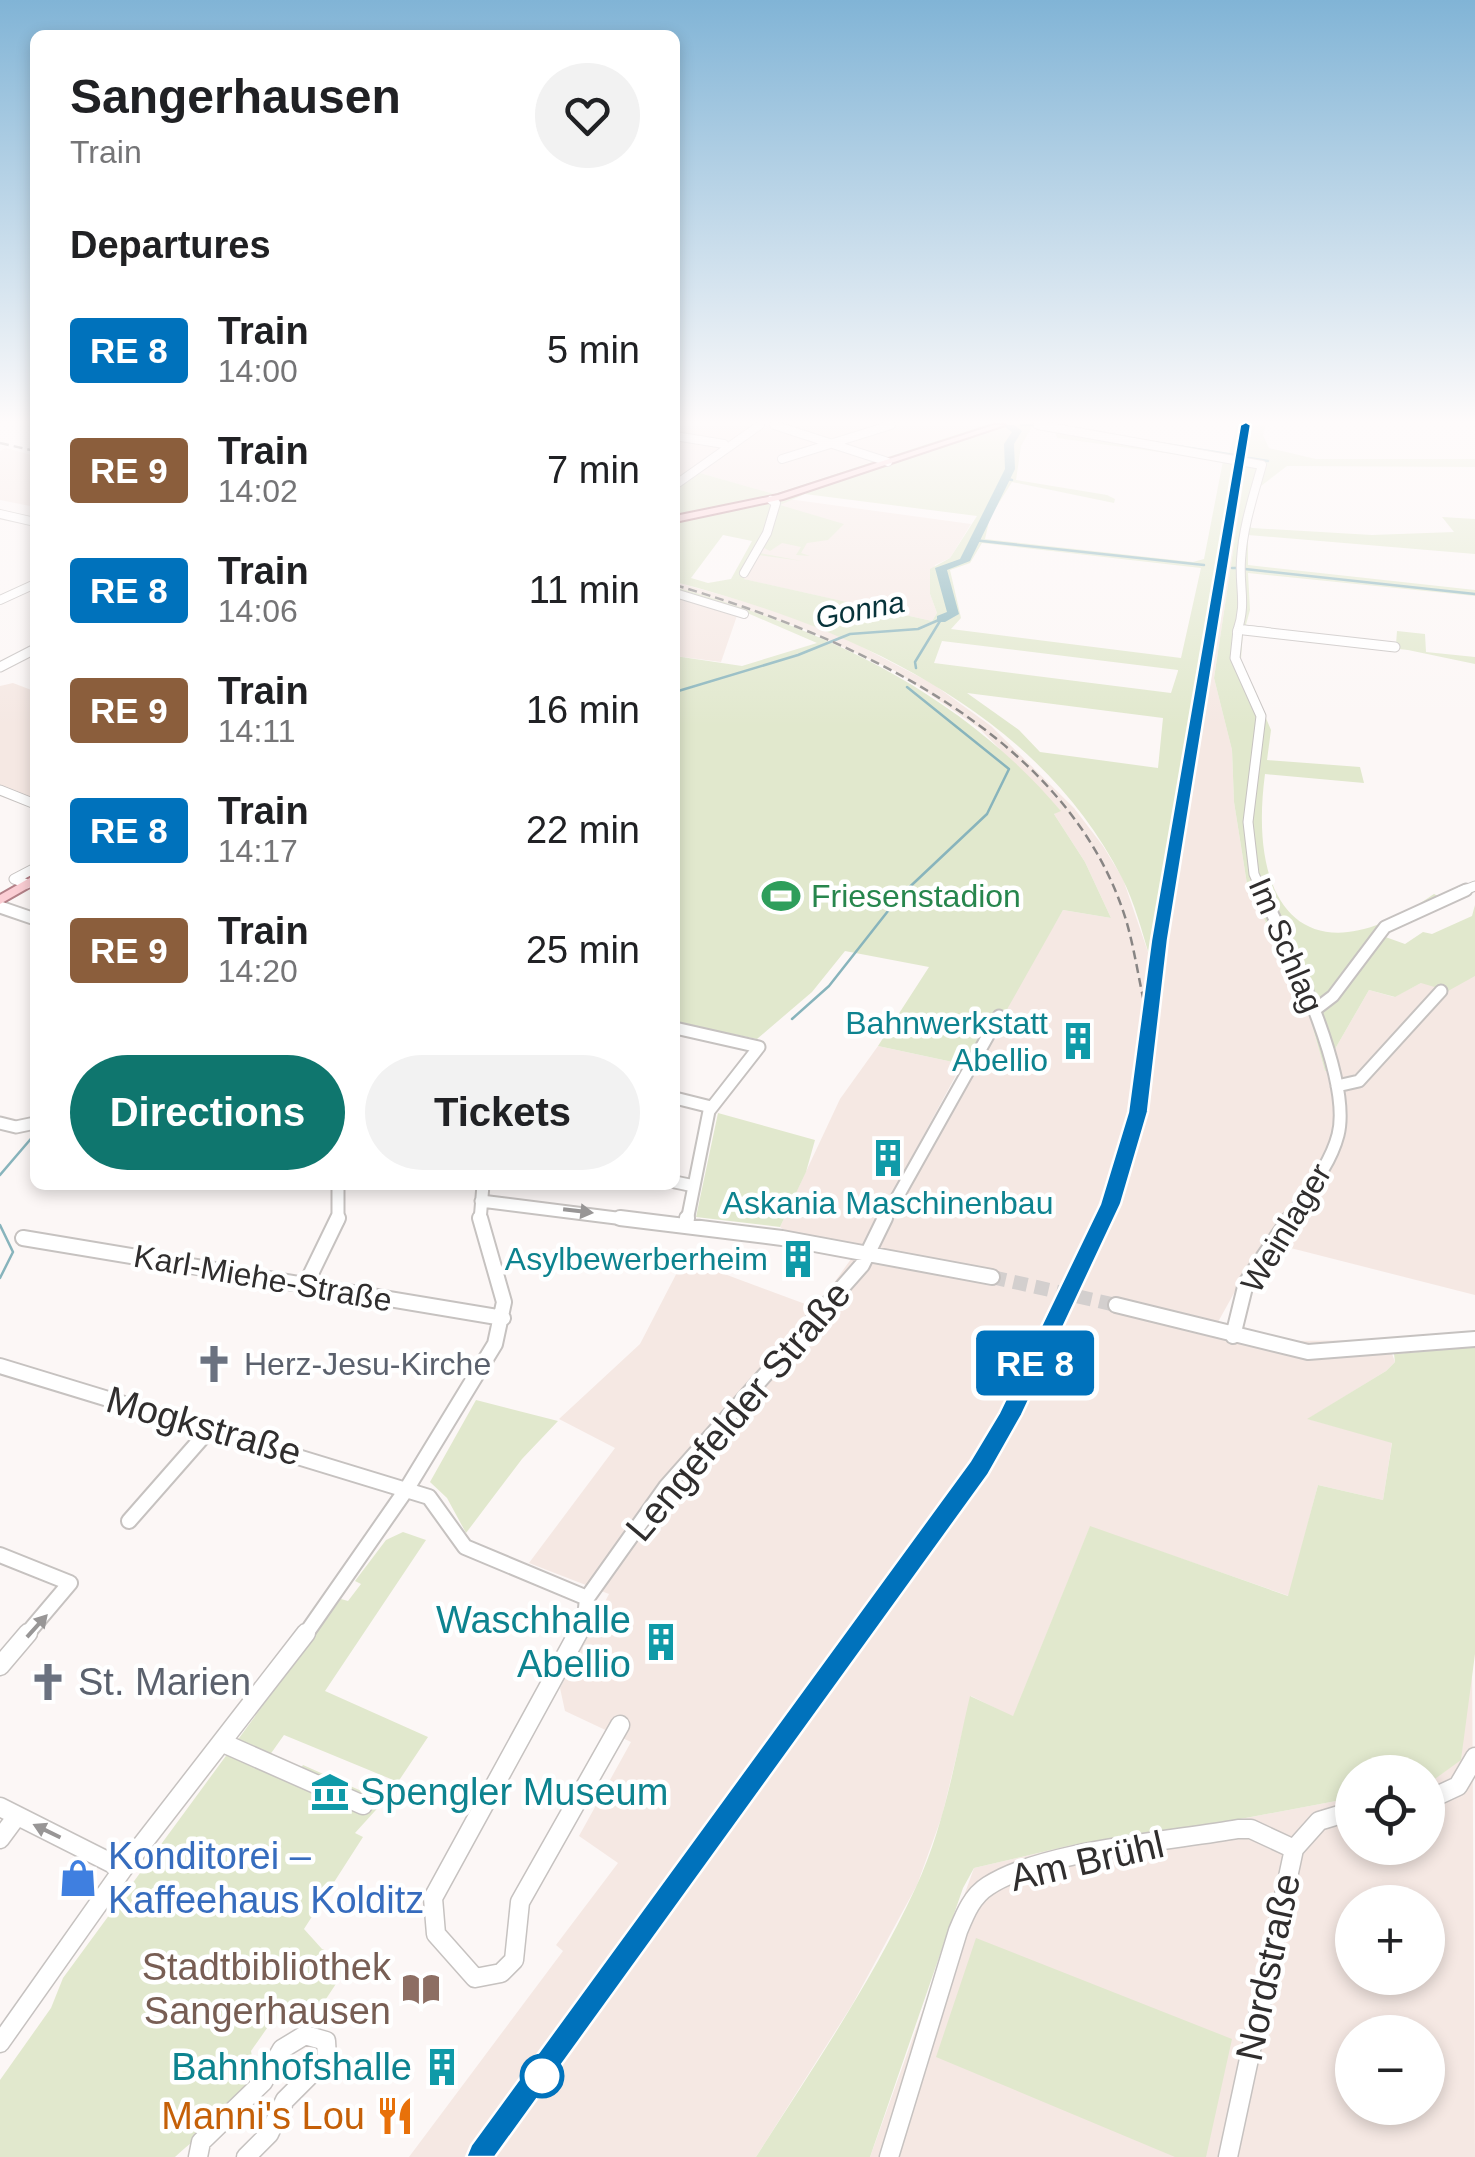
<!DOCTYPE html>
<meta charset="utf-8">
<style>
:root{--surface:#fff;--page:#f2f2f2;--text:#202124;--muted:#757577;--accent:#0f766e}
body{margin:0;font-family:Arial,sans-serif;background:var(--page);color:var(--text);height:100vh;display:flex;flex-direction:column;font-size:38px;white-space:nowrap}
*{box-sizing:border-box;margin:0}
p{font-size:32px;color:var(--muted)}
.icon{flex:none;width:55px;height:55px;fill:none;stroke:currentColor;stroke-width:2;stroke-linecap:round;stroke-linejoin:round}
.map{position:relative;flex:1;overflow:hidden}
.details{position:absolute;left:30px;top:30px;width:650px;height:1160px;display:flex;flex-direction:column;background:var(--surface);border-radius:15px;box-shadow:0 5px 15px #0003}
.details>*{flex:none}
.badge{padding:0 20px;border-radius:8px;font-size:35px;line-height:65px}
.buttons{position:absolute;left:1335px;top:1755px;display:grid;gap:20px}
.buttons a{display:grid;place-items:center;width:110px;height:110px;border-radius:50%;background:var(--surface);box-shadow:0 5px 15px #0003;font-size:50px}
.map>.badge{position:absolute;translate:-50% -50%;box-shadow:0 0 0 5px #fff}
h2{padding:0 40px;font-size:38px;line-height:90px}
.round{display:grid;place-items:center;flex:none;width:105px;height:105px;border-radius:52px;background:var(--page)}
.summary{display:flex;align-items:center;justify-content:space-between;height:170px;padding:0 40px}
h1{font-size:48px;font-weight:700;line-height:75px}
.button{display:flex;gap:20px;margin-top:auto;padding:20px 40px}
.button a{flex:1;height:115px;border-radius:60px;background:var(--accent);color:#fff;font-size:40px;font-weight:700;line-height:115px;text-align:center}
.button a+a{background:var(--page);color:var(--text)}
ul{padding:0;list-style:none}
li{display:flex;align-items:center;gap:30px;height:120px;padding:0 40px}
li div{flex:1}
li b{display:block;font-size:38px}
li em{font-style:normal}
li .badge{min-width:110px;font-weight:700;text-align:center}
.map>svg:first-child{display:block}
.built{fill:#f5e8e3;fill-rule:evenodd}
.green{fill:#e1e8cd;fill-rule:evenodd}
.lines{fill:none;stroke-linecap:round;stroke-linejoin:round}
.stream{stroke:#88b4bc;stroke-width:2.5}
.river{fill:#88b4bc;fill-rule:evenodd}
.minor-tunnel{stroke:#d3cfce;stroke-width:14;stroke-dasharray:14 8;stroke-linecap:butt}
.minor-far4-casing{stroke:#c6c2c0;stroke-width:10}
.minor-far3-casing{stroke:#c6c2c0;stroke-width:11}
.minor-far2-casing{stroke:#c6c2c0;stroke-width:15}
.minor-far1-casing{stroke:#c6c2c0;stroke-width:18}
.minor-casing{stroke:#c6c2c0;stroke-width:21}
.major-casing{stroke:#b38188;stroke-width:4}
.minor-far4{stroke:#fff;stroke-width:8}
.minor-far3{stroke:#fff;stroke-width:9}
.minor-far2{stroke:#fff;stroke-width:11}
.minor-far1{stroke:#fff;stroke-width:14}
.minor{stroke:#fff;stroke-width:18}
.major{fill:#fbced4;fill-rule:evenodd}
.rail-far1{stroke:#888584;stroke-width:2.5;stroke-dasharray:9 5;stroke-linecap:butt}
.rail{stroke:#888584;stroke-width:4;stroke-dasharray:24 11;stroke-linecap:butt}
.oneway{fill:#989696}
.line{fill:#0072bc;stroke:#fff;stroke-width:2.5}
.stop-dot{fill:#fff;stroke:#0072bc;stroke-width:5}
.labels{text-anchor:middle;stroke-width:9;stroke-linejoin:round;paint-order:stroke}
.far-water-label{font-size:30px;font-style:italic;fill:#07333a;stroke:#fff}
.leisure-label{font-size:32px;fill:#27864d;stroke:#fff;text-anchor:start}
.street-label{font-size:32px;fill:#302e2e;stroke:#fff}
.culture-label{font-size:32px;fill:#0d838f;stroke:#fff;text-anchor:end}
.worship-label{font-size:32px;fill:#5b616d;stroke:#fff;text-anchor:start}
.near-street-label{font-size:38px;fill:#302e2e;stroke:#fff}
.near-culture-label{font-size:38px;fill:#0d838f;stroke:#fff;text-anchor:end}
.near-worship-label{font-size:38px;fill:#5b616d;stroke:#fff;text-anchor:start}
.near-shop-label{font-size:38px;fill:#366cbe;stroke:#fff;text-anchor:start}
.near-education-label{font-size:38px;fill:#785e54;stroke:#fff;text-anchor:end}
.near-food-label{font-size:38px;fill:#c56008;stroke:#fff;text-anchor:end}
</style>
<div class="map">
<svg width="1475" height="2157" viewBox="0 0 1475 2157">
<rect width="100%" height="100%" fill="#fcf7f6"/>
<path class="built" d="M675 425H984L773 494 700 473 675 489Z
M1242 425H1252L1214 678 1232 750 1234 802 1247 884 1306 1003 1325 1071 1338 1067 1335 1049 1369 990 1394 997 1421 983 1475 976V1295L1263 1241 1218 1322 1284 1341 1387 1340 1395 1362 1386 1371 1308 1419 1392 1442 1383 1500 1318 1485 1289 1596 1090 1527 1013 1717 971 1696 942 1816 917 1885 852 2005 756 2157H409L563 1951 556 1945 618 1863 579 1836 631 1742 565 1711 560 1688 609 1594 529 1563 615 1448 559 1419 640 1344 684 1259 816 1308 861 1245 790 1234 780 1227 840 1099 878 1046 962 1064 866 1242 1063 910 1111 918 1085 862 1054 814 1060 810 979 728 897 672 804 629 675 587V582L765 607 841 636 933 684 991 726 1074 808 1103 846 1123 879 1149 955Z
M6 448 35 456V507L0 500V451Z
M788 499 971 524 950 558 935 565 930 594 937 613 932 621 743 579 778 505Z
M675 592 739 610 721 662 675 656Z
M13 683 34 691 30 696 35 699V801L0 787V686Z
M1472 1653 1475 2157H870L974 1868 1072 1845 1150 1836 1352 1798V1848H1428V1784L1461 1759ZM1352 1902H1428V1978H1352ZM1352 2032H1428V2108H1352Z"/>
<path class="green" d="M984 425H1056L1229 453 1237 425H1242L1150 958C1142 932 1135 903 1122 878 1037 710 847 626 675 582V515L679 513 675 510V489L700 473 774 494ZM1032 427 1055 431 1057 438 1223 461 1204 559 1193 562 985 539 990 517 1012 482 1114 503 1115 499 1107 495 1016 480 1021 446ZM805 494 977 516 950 558 930 569V594L937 613 932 621 744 579 758 555 802 561 760 553 762 547 770 551 782 543 801 547 796 555 810 556 801 553 807 543 828 540 844 524 780 505ZM723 535 752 541 731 579 708 583 691 578ZM982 543 1201 568 1181 658 951 629 961 618 950 570 970 563ZM942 641 1178 670V671L1171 693 934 663ZM967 693 1163 718 1158 768 1040 752 1019 730Z
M1252 425H1266L1263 435 1269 448 1316 459H1475V467L1287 466 1257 489 1248 526 1252 528 1372 535 1454 532 1442 517 1475 519V554L1248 535V565L1475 590V596L1248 573 1250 610 1245 628 1396 644 1397 631 1425 634 1426 652 1475 657V664L1408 650 1243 632 1241 659 1271 730 1267 760 1360 767 1364 783 1265 774C1247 908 1307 983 1434 894L1444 899 1377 934 1405 944 1423 932 1432 934 1472 916 1475 905V976L1448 991 1421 983 1395 997 1369 990 1335 1049 1338 1068 1325 1071 1306 1003 1247 884 1234 802 1232 750 1214 678Z
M675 587C824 629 959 691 1061 811L1054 814 1085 862 1111 918 1063 910 1005 1013 962 1064 878 1046 929 967 845 951 812 992 757 1039 675 1022V656L742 666 817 643 745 612 675 592Z
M718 1113 815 1140 806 1172 780 1227 696 1217Z
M1475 1347V1654L1461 1760 1428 1784V1772H1352V1798L1150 1836 1072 1845 974 1868 963 1888 870 2157H756C812 2069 872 1982 916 1887 944 1827 955 1760 970 1696L1013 1716 1090 1526 1288 1596 1318 1485 1383 1500 1392 1443 1307 1419 1386 1371 1395 1362 1394 1354Z
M476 1400 558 1421 522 1459 466 1533 447 1498 430 1482Z
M403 1532 426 1540 325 1691 428 1737 398 1782 284 1735 267 1759 299 1771 303 1765 384 1801 355 1833 363 1837 304 1929 322 1949 351 1961 324 2002 272 2021 251 2051C261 2094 204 2130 175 2157H0V2080L51 2008 63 1978 341 1599 348 1601 361 1584 355 1581 386 1540Z
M976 1938 1232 2039 1206 2157H1175L936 2057Z"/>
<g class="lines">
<path class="stream" d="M1021 425H1033
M1152 442 1234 455
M1249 458 1268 461
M1004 478 1012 480
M973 540 1204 565
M1232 568H1236
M1245 569 1475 594
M916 668 915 662 940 621
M675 692 798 655 850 634 918 629 941 619
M792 1019 829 986 899 897 987 814 1009 769 907 687
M0 1175 35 1134
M0 1225 13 1252 0 1278"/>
<path class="river" d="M1002 425H1014L1022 431 1014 444 1015 469 970 561 947 570 959 614 945 622H937V616L947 612 935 568 960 559 1005 469 1004 444 1012 432Z"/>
<path class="minor-tunnel" d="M992 1277 1116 1305"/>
<g class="minor-far4-casing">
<path id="minor-far4" d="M774 425 888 462
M1038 425 1262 465C1253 497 1243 527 1241 560 1239 589 1247 603 1237 632
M675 436 724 444
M782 459 891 425
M675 485 760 425
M0 514 35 522
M744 573 767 533 776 503 771 500
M675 593 744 614
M0 600 35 584
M1238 629 1266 632"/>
</g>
<g class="minor-far3-casing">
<path id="minor-far3" d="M1238 630 1235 658 1261 716 1248 822 1254 874 1262 892
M1244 630 1395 647
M0 667 35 649
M0 790 35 804
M27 884 14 879 35 868
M1460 892 1475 886"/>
</g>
<g class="minor-far2-casing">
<path id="minor-far2" d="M1261 890C1287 945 1353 1077 1338 1135 1330 1166 1306 1194 1288 1221
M0 907 35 919
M1316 1009 1333 996 1385 927 1466 890
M675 1028 759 1047 709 1111 687 1221
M1337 1086 1359 1081 1441 991
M675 1098 711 1107
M0 1123 16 1127 35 1123
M675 1182 694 1186
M481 1201 640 1221
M338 1221V1185
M480 1221 483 1185
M884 1221 999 1016"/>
</g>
<g class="minor-far1-casing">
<path id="minor-far1" d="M620 1218 782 1238 992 1277
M686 1225 687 1218
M23 1238 503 1318
M306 1284 338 1218
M1116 1305 1308 1352 1475 1339
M1233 1336 1246 1283 1290 1218
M0 1366 429 1497 465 1547 587 1598
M129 1521 208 1431
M0 1555 70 1583 26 1635
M305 1635 406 1490 495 1344 504 1302 480 1218
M576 1635 585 1619 587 1598 666 1487 862 1265 885 1218"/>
</g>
<g class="minor-casing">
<path id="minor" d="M578 1633 433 1898 436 1934 475 1978 501 1973 514 1960 520 1902 620 1725
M0 1666 28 1633
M223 1743 363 1805
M1428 1800 1458 1786 1475 1757
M0 1807 123 1869
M0 1839 17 1816
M0 2043 123 1869 306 1633
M198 2157 201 2142 263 2082 282 2049 305 2035 326 2041 327 2058 285 2100 269 2134 246 2157
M889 2157 958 1931C965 1914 972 1896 988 1886 1043 1850 1171 1841 1238 1829H1251L1294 1849
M1228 2157 1294 1849 1319 1821 1352 1811"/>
</g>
<g class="major-casing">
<path id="major" d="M994 425H1005L783 499 675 522V516L778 495Z
M35 875V884L0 904V895Z"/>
</g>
<use href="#minor-far4" class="minor-far4"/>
<use href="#minor-far3" class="minor-far3"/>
<use href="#minor-far2" class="minor-far2"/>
<use href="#minor-far1" class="minor-far1"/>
<use href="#minor" class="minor"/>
<use href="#major" class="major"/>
<path class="rail-far1" d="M0 443 35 451
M675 585C848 636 1068 731 1126 920 1134 947 1138 975 1144 1002
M859 1635 979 1468 1028 1378 1127 1160 1246 425"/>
<path class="rail" d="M483 2157 861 1633"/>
</g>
<defs><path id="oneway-solid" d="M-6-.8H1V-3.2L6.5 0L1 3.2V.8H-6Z" transform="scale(2.5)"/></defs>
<g class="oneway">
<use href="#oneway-solid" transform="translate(578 1211) rotate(7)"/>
<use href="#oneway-solid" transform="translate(37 1626) rotate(-48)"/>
<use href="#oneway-solid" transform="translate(47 1831) rotate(-154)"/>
</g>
<linearGradient id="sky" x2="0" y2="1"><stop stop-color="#81b4d6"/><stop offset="0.58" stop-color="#fefbfb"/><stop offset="1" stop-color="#fefbfb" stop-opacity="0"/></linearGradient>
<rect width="1475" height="727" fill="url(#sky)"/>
<path class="line" d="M1246 422 1251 425 1168 940 1148 1112 1121 1204 1022 1415 988 1475 495 2157H466L471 2145 970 1461 999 1413 1100 1204 1128 1112 1151 940 1240 425Z"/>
<defs>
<g id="stadium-bare" transform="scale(3)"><path d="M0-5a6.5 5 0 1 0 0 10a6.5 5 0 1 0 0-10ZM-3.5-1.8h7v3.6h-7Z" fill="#2e9e5b" stroke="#fff" stroke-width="2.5" paint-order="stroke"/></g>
<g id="building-bare" transform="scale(3)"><path d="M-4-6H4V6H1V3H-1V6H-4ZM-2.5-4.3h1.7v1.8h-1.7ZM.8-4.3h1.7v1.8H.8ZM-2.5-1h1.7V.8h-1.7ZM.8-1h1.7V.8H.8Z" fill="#0f9aa8" stroke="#fff" stroke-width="2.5" paint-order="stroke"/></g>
<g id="church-bare" transform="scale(3)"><path d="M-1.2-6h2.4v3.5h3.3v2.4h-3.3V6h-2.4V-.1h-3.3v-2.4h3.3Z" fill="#6b7280" stroke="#fff" stroke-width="2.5" paint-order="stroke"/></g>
<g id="museum-bare" transform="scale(3)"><path d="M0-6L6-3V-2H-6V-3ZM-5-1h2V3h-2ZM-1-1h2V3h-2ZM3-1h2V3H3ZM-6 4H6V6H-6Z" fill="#0f9aa8" stroke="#fff" stroke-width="2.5" paint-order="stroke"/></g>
<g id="shop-bare" transform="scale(3)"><path d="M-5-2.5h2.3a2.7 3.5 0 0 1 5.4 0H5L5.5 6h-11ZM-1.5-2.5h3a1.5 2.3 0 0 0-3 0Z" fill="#3f7fe0" stroke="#fff" stroke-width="2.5" paint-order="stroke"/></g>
<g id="library-bare" transform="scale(3)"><path d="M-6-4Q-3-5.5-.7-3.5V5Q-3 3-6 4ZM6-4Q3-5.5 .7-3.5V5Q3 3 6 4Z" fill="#8d6e63" stroke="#fff" stroke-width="2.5" paint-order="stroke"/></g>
<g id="restaurant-bare" transform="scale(3)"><path d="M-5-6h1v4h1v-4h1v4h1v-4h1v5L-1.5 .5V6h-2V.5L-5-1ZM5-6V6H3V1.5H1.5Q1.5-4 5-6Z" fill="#e8710a" stroke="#fff" stroke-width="2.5" paint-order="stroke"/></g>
</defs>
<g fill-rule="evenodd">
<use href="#stadium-bare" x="781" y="896"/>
<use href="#building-bare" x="1078" y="1041"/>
<use href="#building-bare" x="888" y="1158"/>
<use href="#building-bare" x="798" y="1259"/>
<use href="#church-bare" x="214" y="1364"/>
<use href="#building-bare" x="661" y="1642"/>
<use href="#church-bare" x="48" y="1682"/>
<use href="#museum-bare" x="330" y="1792"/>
<use href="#shop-bare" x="78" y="1878"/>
<use href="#library-bare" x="421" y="1989"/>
<use href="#building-bare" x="442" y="2067"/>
<use href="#restaurant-bare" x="395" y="2116"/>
</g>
<circle class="stop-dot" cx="542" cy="2076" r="20"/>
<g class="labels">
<g class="far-water-label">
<text transform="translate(860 610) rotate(-11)" y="10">Gonna</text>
</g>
<g class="leisure-label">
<text x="811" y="907">Friesenstadion</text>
</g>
<g class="street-label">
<text transform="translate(1286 945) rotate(67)" y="11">Im Schlag</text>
<text transform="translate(1286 1228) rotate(-59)" y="11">Weinlager</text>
<text transform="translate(263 1278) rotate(10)" y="11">Karl-Miehe-Straße</text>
</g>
<g class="culture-label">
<text x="1048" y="1034">Bahnwerkstatt<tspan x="1048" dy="37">Abellio</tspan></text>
<text x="888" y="1214" text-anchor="middle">Askania Maschinenbau</text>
<text x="768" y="1270">Asylbewerberheim</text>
</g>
<g class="worship-label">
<text x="244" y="1375">Herz-Jesu-Kirche</text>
</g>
<g class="near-street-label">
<text transform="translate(738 1411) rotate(-50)" y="13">Lengefelder Straße</text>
<text transform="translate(204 1426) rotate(16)" y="13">Mogkstraße</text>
<text transform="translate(1087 1861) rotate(-13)" y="13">Am Brühl</text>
<text transform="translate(1268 1967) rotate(-78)" y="13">Nordstraße</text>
</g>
<g class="near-culture-label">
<text x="631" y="1633">Waschhalle<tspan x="631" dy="44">Abellio</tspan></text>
<text x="360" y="1805" text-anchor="start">Spengler Museum</text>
<text x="412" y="2080">Bahnhofshalle</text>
</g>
<g class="near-worship-label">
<text x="78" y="1695">St. Marien</text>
</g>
<g class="near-shop-label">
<text x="108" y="1869">Konditorei –<tspan x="108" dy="44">Kaffeehaus Kolditz</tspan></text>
</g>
<g class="near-education-label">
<text x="391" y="1980">Stadtbibliothek<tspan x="391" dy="44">Sangerhausen</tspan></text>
</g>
<g class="near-food-label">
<text x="365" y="2129">Manni's Lou</text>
</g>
</g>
</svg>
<div class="buttons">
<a><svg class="icon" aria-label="locate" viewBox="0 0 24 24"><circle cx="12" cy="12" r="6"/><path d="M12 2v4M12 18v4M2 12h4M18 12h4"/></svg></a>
<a>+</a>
<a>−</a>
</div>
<b class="badge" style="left:1035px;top:1363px;background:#0072bc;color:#fff">RE 8</b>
<section class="details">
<div class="summary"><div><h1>Sangerhausen</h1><p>Train</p></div><a class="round"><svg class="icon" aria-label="heart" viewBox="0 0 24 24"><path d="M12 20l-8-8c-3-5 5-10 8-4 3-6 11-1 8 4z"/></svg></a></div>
<h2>Departures</h2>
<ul>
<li><span class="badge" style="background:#0072bc;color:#fff">RE 8</span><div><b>Train</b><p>14:00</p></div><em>5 min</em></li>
<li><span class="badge" style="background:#8b5e3c;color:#fff">RE 9</span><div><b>Train</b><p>14:02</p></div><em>7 min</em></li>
<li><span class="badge" style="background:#0072bc;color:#fff">RE 8</span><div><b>Train</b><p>14:06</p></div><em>11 min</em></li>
<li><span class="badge" style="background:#8b5e3c;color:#fff">RE 9</span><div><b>Train</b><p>14:11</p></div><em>16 min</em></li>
<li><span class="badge" style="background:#0072bc;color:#fff">RE 8</span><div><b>Train</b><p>14:17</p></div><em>22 min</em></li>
<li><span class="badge" style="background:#8b5e3c;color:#fff">RE 9</span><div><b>Train</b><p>14:20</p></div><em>25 min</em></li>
</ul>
<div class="button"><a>Directions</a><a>Tickets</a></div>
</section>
</div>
